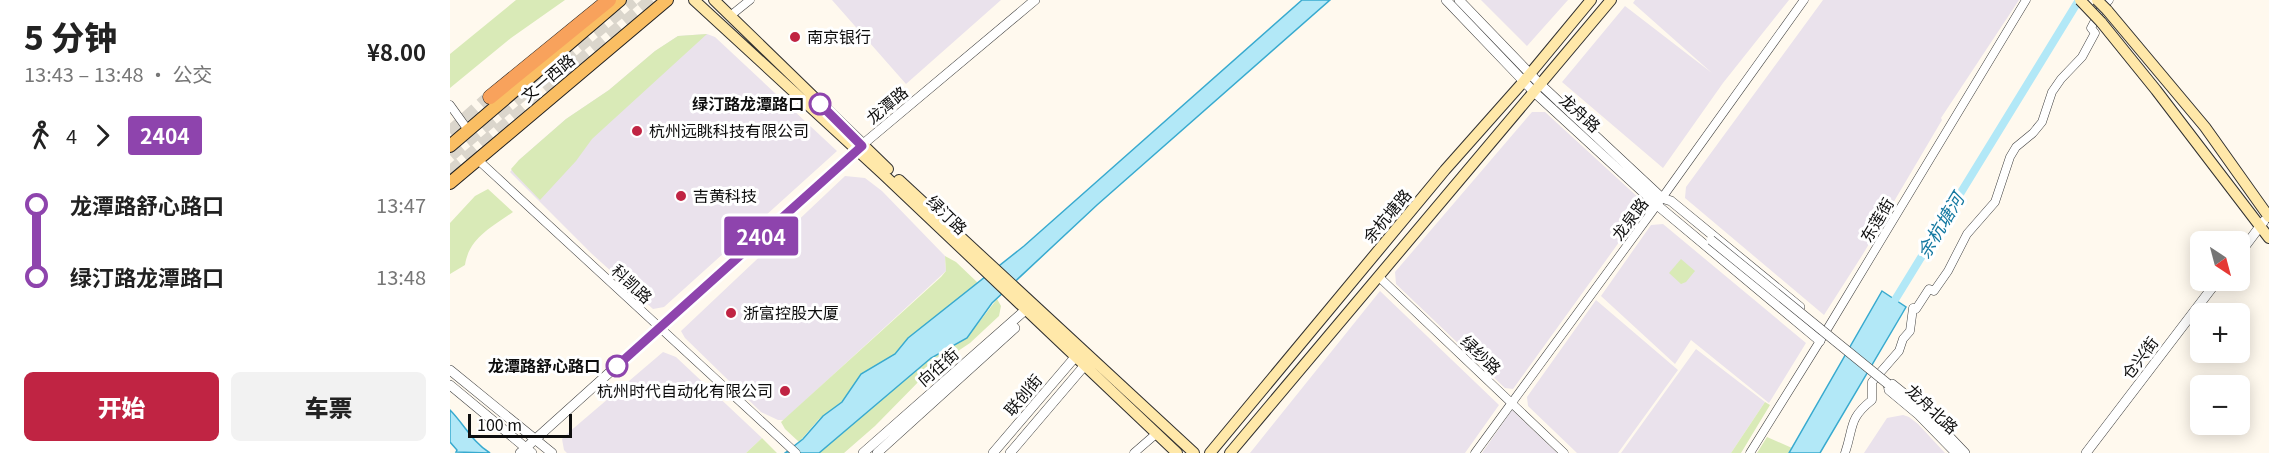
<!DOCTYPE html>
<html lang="zh">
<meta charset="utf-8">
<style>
:root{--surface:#fff;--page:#f2f2f2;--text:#222;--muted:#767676;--accent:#c02443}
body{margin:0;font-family:Georgia,"Noto Sans SC",serif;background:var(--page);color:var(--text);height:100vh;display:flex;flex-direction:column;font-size:22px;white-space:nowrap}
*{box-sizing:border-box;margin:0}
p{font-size:20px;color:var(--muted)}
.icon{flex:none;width:33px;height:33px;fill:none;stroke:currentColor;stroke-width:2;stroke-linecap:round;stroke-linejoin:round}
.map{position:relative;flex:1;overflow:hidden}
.drawer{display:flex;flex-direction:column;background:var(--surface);width:450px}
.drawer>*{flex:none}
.badge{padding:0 12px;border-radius:4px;font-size:21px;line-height:39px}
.needle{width:39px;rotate:144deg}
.tools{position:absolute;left:1740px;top:231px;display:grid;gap:12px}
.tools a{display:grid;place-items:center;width:60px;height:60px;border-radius:9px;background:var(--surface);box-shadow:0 3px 15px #0003;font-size:30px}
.scale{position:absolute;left:18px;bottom:15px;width:104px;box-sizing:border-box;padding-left:6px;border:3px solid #0e0e0e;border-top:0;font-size:16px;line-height:21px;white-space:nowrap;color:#0e0e0e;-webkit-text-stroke:4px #fff;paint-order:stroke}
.map>.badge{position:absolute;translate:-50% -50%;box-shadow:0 0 0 3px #fff}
.legs{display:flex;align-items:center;gap:9px;height:66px;padding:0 24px;font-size:20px}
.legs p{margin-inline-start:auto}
.head{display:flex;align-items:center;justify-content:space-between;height:102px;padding:0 24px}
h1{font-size:33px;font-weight:800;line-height:45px}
.button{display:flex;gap:12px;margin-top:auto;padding:12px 24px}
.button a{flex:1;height:69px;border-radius:9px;background:var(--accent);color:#fff;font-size:24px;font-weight:800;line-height:69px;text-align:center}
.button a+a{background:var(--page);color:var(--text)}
ul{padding:0 24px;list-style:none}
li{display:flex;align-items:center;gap:21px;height:72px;font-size:22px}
li i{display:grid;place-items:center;width:9px;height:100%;margin:0 8px;background:currentColor}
li i::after{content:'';width:15px;height:15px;margin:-8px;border:4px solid;border-radius:50%;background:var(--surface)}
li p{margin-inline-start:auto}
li:first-child i{background:linear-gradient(#0000 50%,currentColor 0)}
li:last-child i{background:linear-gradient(currentColor 50%,#0000 0)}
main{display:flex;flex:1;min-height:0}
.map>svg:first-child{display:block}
.industrial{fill:#eae2ec}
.green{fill:#d9eab7}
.water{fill:#b2e8f7;stroke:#38aacf;stroke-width:1.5}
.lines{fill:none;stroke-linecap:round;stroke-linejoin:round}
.canal{stroke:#b2e8f7;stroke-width:8}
.trunk-tunnel{stroke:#dbd6cc;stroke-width:14;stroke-dasharray:14 7;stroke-linecap:butt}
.minor-casing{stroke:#414141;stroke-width:9}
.tertiary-casing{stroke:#414141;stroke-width:10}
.secondary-casing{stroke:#303030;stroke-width:12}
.primary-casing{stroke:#1f1f1f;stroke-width:14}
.trunk-casing{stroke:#1f1f1f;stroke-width:15}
.minor{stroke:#fff;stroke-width:8}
.tertiary{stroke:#fff;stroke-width:9}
.secondary{stroke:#ffe8a9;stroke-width:10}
.primary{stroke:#fabe63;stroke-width:12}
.trunk{stroke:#f8a25c;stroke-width:14}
.tertiary-bridge-casing{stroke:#414141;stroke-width:10;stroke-linecap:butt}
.secondary-bridge-casing{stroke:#303030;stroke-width:12;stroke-linecap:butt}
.tertiary-bridge{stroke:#fff;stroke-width:9}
.secondary-bridge{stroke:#ffe8a9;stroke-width:10}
.line-1-casing{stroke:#fff;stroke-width:14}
.line-1{stroke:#8e44ad;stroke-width:9}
.poi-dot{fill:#c02443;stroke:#fff;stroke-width:2}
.stop-1-dot{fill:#fff;stroke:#8e44ad;stroke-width:3}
.labels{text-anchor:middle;stroke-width:6;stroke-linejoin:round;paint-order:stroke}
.poi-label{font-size:16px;fill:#0e0e0e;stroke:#fff;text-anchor:start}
.street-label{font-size:16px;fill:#0e0e0e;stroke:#fff}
.stop-label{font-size:16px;font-weight:bold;fill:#0e0e0e;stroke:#fff;text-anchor:end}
.water-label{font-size:18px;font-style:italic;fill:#1579a1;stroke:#fff}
</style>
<main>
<section class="drawer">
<div class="head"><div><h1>5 分钟</h1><p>13:43 – 13:48 · 公交</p></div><b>¥8.00</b></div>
<div class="legs"><svg class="icon" aria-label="walk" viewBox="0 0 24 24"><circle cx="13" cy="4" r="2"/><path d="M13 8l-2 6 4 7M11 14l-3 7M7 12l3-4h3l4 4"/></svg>4<svg class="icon" aria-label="forward" viewBox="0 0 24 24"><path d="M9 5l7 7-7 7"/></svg><b class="badge" style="background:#8e44ad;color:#fff">2404</b></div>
<ul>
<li><i style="color:#8e44ad"></i><b>龙潭路舒心路口</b><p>13:47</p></li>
<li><i style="color:#8e44ad"></i><b>绿汀路龙潭路口</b><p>13:48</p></li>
</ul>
<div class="button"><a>开始</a><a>车票</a></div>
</section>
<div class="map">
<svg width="1819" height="453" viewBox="0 0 1819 453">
<rect width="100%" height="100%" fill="#fff9ee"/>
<path class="industrial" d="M382 0H551L456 84Z
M1031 0H1118L1077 46Z
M1185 0H1339L1273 83 1213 168 1112 82 1175 6 1262 73 1183 3Z
M1373 0H1569L1491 118 1492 120 1413 254 1374 315 1235 198 1236 187Z
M257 34 265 37 387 151 214 307 203 309 142 254 60 172 69 160 116 119 159 90 205 51 228 36Z
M1082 112H1095L1191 200 1193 209 1063 389 1055 388 946 284 945 272Z
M395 176 415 178 432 191 495 256 496 271 334 420H328L311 412 235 338 231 331Z
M1213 224 1356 343 1319 403 1241 340 1225 364 1151 296 1201 225Z
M930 291 1049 405 1015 453H800Z
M1146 300 1228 370 1168 453H1127L1078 406 1077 397Z
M1246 349 1315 402 1281 453H1171Z
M213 352 226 357 312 438 296 453H117L114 450 112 439 118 433Z
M1062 410 1107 453H1032Z
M1453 415 1459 417 1468 424 1495 453H1414L1437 418Z"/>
<path class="green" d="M66 0H115L61 38 0 88V54Z
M257 34 142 139 126 161 90 200 64 173 61 169 69 160 116 119 159 90 205 51 228 36Z
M38 189 63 212C42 227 19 238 15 265L0 274V223L25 196Z
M495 256 506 262 528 283 459 338 446 354 411 374 392 402 369 419 349 442 335 429 331 422 491 277 496 271Z
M1231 259 1245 271 1236 282 1231 284 1219 273Z
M547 299 551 306 549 316 520 343 481 369 425 426 394 453H369L481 358 517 338Z
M1315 402 1320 405 1291 453H1281Z
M1317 437 1342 448 1339 453H1307Z
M312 438 327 453H296Z"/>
<path class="water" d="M852 0H880L647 205 542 303 517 338 481 358 369 453H335L353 439 373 416 392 402 411 374 445 354 458 338 574 246Z
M1432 291 1456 307 1452 314 1370 453H1339Z
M0 410C14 424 23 443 40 453L6 452 7 450 0 442Z"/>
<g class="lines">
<path class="canal" d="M1440 308 1629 0"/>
<path class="trunk-tunnel" d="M0 133 40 97
M0 155 183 0
M0 173 202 0"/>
<g class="minor-casing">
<path id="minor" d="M280 16 300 0
M0 105 18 130
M27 159 346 453
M929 277 1114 453
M684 453 707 433
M1025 453 1212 198 1354 0
M1300 453 1370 341 1576 0
M1395 453C1404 427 1398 419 1422 400V382L1449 351 1453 339 1460 331 1463 308 1466 309 1479 289 1484 291 1498 271 1517 234 1545 202 1560 157 1566 147 1583 133 1592 122 1602 92 1611 79 1632 57 1645 33 1641 28 1651 9 1659 0"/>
</g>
<g class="tertiary-casing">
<path id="tertiary" d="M996 0 1084 92 1207 205 1370 341
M1009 0 1090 84 1212 198 1221 201 1350 307
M1790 253 1814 221
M0 370 102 453
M1438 384H1442L1473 409 1515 453
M1438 384 1439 390 1469 415 1506 453
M0 385 82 453
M70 453 412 145 585 0
M413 453 581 305
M427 453 565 328
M543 453 626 356
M560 453 635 365
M1636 453 1768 280"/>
</g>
<g class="secondary-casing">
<path id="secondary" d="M244 0 433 174 727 453
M264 0 438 169
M1657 10 1755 127 1819 217
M1651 22 1706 90 1819 238
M449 180 744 453
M760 453 995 170 1074 81 1141 0
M780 453 1161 0"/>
</g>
<g class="primary-casing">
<path id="primary" d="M0 146 170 0
M0 183 217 0"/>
</g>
<g class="trunk-casing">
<path id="trunk" d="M40 97 159 0"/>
</g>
<use href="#minor" class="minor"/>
<use href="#tertiary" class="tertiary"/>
<use href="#secondary" class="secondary"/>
<use href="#primary" class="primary"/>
<use href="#trunk" class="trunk"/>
<g class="tertiary-bridge-casing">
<path id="tertiary-bridge" d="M1261 240 1438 384"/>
</g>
<g class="secondary-bridge-casing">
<path id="secondary-bridge" d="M1630 0 1651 22
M1647 0 1657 10"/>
</g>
<use href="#tertiary-bridge" class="tertiary-bridge"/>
<use href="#secondary-bridge" class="secondary-bridge"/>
</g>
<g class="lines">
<g class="line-1-casing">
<path id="line-1" d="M167 366 412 146 370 104"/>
</g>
<use href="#line-1" class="line-1"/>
</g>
<g class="poi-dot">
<circle cx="345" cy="37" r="6"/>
<circle cx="187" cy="131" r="6"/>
<circle cx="231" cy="196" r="6"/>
<circle cx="281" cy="313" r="6"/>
<circle cx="335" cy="391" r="6"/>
</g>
<g class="stop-1-dot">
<circle cx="370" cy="104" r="10"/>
<circle cx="167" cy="366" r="10"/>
</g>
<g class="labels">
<g class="poi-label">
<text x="357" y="43">南京银行</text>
<text x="199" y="137">杭州远眺科技有限公司</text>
<text x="243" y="202">吉黄科技</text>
<text x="293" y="319">浙富控股大厦</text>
<text x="323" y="397" text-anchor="end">杭州时代自动化有限公司</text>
</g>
<g class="street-label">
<text transform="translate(98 78) rotate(-40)" y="6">文一西路</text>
<text transform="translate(437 105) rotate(-40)" y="6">龙潭路</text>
<text transform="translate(1130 113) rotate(42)" y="6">龙舟路</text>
<text transform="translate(497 215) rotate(44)" y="6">绿汀路</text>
<text transform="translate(937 216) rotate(-50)" y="6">余杭塘路</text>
<text transform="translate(1180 219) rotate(-53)" y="6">龙泉路</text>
<text transform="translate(1427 220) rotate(-59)" y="6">东莲街</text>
<text transform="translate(182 284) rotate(43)" y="6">科凯路</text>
<text transform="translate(1031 355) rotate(44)" y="6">绿纱路</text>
<text transform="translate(1690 358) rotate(-53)" y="6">仓兴街</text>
<text transform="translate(488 367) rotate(-41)" y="6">向往街</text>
<text transform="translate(573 395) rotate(-50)" y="6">联创街</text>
<text transform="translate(1482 409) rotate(43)" y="6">龙舟北路</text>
</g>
<g class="stop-label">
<text x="354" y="110">绿汀路龙潭路口</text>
<text x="150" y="372">龙潭路舒心路口</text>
</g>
<g class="water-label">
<text transform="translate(1491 226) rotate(-59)" y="6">余杭塘河</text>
</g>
</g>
</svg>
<div class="tools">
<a><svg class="needle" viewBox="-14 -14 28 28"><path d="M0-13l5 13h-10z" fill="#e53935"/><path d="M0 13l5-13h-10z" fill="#767676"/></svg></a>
<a>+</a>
<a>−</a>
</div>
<div class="scale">100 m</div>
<b class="badge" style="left:311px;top:236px;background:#8e44ad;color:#fff">2404</b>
</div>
</main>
